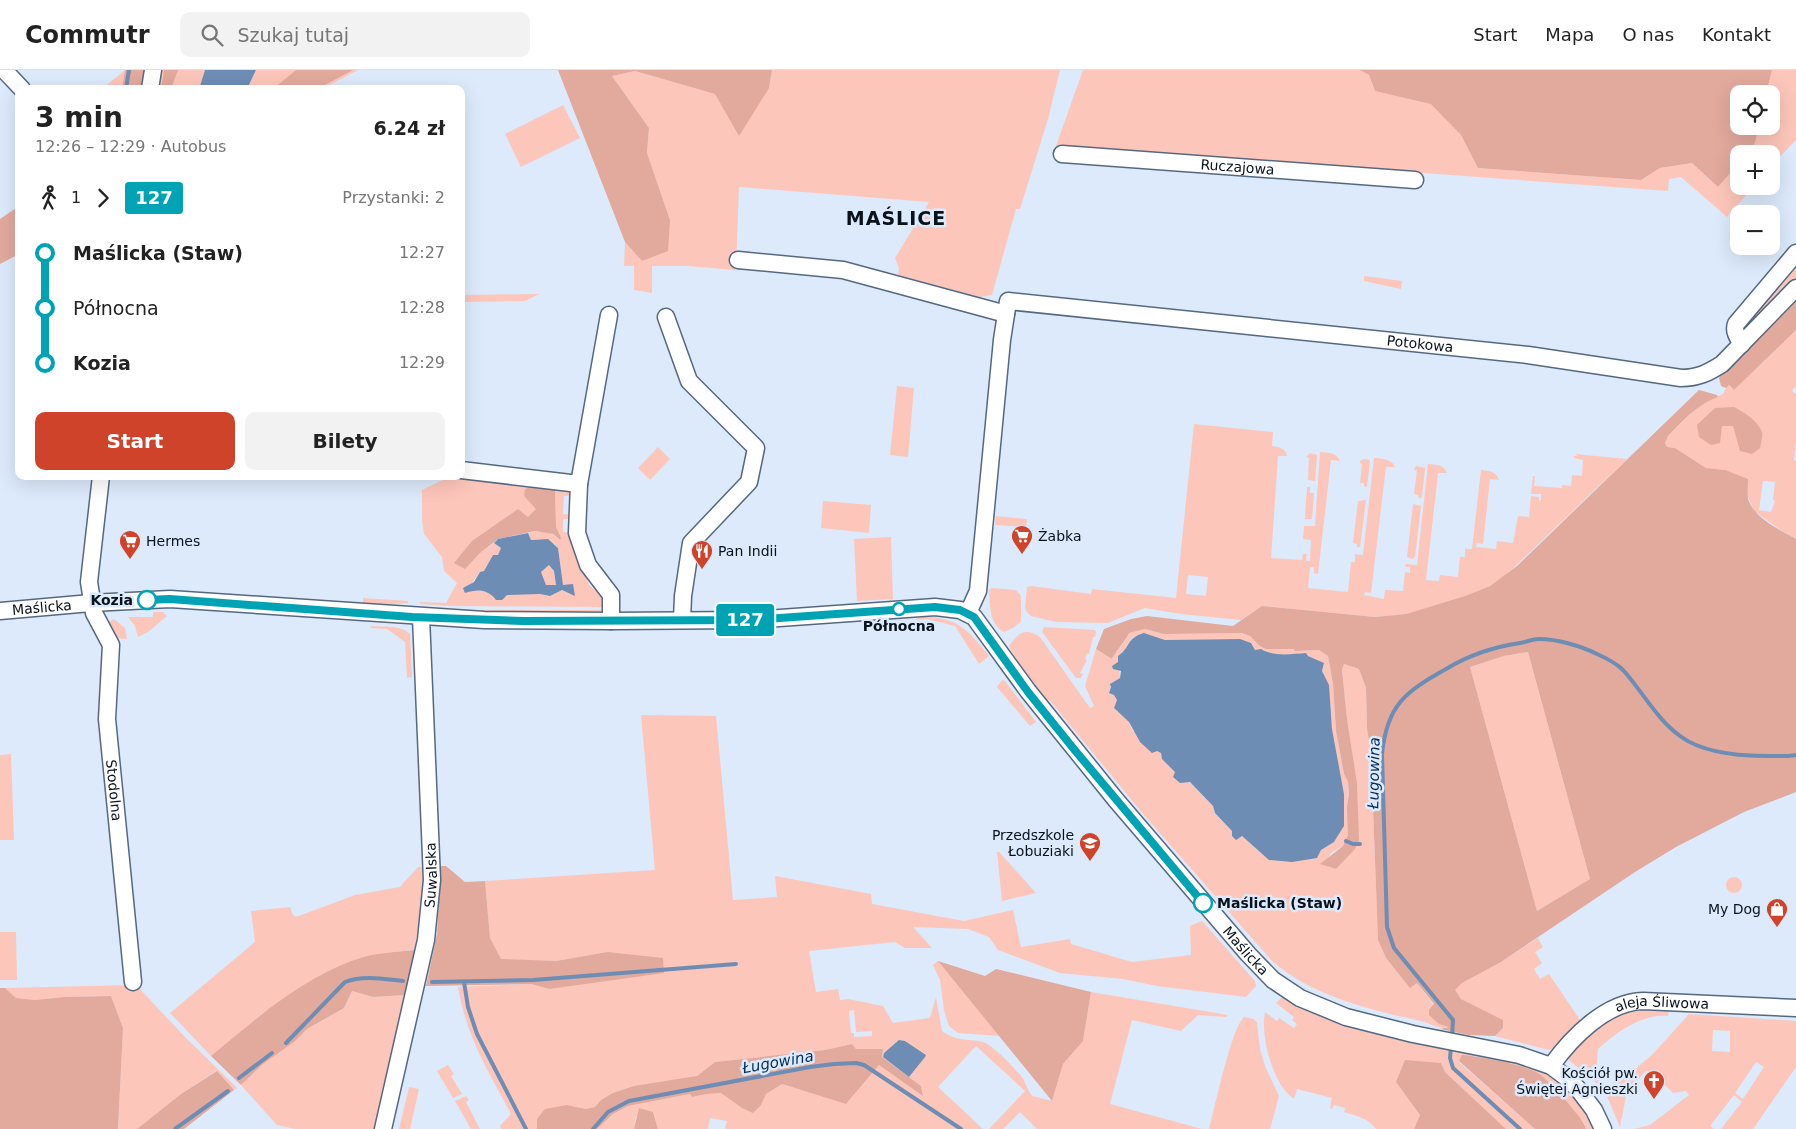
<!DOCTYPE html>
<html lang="pl">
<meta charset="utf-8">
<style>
:root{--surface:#fff;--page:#f2f2f2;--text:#222;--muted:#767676;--line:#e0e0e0;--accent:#cf432b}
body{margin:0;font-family:"DejaVu Sans",sans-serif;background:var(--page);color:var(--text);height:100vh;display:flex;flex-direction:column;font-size:19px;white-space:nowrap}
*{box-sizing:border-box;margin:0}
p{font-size:16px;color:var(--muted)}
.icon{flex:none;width:28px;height:28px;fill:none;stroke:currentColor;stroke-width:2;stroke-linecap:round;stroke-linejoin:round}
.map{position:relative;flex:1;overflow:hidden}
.details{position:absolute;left:15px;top:15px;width:450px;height:395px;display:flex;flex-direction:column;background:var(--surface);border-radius:10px;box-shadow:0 5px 20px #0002}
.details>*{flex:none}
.badge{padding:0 10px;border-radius:4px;font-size:18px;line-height:32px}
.buttons{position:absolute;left:1730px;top:15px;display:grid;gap:10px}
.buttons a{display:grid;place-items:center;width:50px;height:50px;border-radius:10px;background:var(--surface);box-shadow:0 5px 20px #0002;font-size:25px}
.map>.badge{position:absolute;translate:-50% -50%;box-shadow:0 0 0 2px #fff}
.legs{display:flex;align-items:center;gap:8px;height:55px;padding:0 20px;font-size:16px}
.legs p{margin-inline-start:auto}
.overview{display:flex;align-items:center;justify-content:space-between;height:85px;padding:0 20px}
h1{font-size:28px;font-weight:600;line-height:38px}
.cta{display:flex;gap:10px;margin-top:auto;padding:10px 20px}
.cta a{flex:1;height:58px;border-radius:10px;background:var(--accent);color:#fff;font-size:20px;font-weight:600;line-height:58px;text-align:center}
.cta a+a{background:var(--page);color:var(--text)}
ul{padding:0 20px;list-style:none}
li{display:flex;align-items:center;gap:18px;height:55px;font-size:19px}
li i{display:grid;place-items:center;width:8px;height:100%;margin:0 6px;background:currentColor}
li i::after{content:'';width:12px;height:12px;margin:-6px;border:4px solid;border-radius:50%;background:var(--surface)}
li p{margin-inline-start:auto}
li:first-child i{background:linear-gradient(#0000 50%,currentColor 0)}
li:last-child i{background:linear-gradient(currentColor 50%,#0000 0)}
header{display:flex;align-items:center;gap:30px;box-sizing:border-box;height:70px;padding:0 25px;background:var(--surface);border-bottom:1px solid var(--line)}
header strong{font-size:24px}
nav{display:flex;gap:28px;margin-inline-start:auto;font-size:18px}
.search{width:350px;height:45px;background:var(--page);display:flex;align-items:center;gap:12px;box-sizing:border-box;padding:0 18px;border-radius:10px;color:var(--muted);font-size:19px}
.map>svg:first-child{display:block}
.green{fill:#fdc6ba;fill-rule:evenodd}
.forest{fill:#e2a99d;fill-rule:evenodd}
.water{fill:#6e8db5;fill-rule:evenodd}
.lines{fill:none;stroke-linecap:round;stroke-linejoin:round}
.stream{stroke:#6e8db5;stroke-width:4}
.minor-casing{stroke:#556881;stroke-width:19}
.minor{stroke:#fff;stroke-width:16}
.line-1-casing{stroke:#fff;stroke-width:11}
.line-1{stroke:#00a3b4;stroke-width:8}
.stop-1-dot{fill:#fff;stroke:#00a3b4;stroke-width:2.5}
.labels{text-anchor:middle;stroke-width:5;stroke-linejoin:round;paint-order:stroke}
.street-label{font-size:14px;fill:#09111a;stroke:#dceafb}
.poi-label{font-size:14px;fill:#09111a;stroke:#dceafb;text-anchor:start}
.stop-label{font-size:14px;font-weight:bold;fill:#09111a;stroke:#dceafb;text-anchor:end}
.water-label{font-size:15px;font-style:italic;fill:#002a5c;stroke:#dceafb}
.district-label{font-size:19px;font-weight:bold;letter-spacing:1px;fill:#09111a;stroke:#dceafb}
</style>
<header>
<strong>Commutr</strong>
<div class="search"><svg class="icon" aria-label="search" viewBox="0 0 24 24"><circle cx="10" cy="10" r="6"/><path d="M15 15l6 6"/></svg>Szukaj tutaj</div>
<nav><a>Start</a><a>Mapa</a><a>O nas</a><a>Kontakt</a></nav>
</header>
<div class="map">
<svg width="1796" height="1059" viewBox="0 0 1796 1059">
<rect width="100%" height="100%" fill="#dceafb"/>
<path class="green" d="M125 0 122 19H102Z
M159 0H205L199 19H156Z
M256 0H358L322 19H247Z
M772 0H1060L1048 49 1020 139H1016L992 225 980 227 898 205 899 198 895 188 929 132 739 117 736 200 687 196H652V223L634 220V196H624L625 172 642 191 670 150 647 83 649 58 612 6 635 1 715 24 769 18Z
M1083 0H1360L1369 5 1375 21 1431 33 1461 65 1478 98 1641 110 1660 98 1692 93 1718 117 1739 93V116H1754L1727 147 1681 107 1669 109 1668 121 1056 76Z
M1772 0H1796V70L1771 96V84H1747L1755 73 1759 56H1771V24H1766Z
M563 35 580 68 521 97 505 64Z
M1796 198V210L1748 262 1740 259 1771 220 1777 219Z
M1364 206 1402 211 1401 219 1364 211Z
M539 224 525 231 461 232V225Z
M1796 260V318L1794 317 1792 321 1796 324V372L1794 390 1796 391V469L1782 461 1754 441 1748 427 1725 400 1706 398 1675 378 1667 377 1665 373 1668 366 1699 336 1707 331 1723 324 1728 315 1734 320ZM1763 411 1775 412 1773 430 1775 431 1771 442 1759 440Z
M897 316 914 318 908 387 890 385Z
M1194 354 1273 362 1272 376C1279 377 1285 378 1287 386H1278L1271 488 1302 490 1303 484H1307L1306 491H1310L1311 470 1303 469 1304 456H1315L1320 382C1329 383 1336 382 1340 391L1331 390 1318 504 1314 503V497H1310L1308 518 1348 522 1351 492H1355V481V484L1363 485 1374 388C1382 389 1391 388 1395 397H1386L1371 523 1365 522 1364 525 1384 529 1385 520 1403 521 1405 502 1410 503V497H1405L1406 494 1417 495 1428 394C1436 395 1444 394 1447 403H1438L1426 510 1439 511 1440 505 1458 507 1460 487H1465V477L1466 479H1472L1481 400C1489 401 1496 401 1499 410L1490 409 1483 474 1477 473 1476 477 1496 479 1497 471 1513 473 1518 446 1529 447 1531 426 1539 427V431L1541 430V424H1531L1533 406H1535L1534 416 1562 418V415L1571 416 1572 405 1582 406 1583 390 1574 388V386H1578L1575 384 1627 389 1506 505 1490 516 1465 526 1406 544 1375 547 1262 536 1241 550 1181 544 1145 538 1108 553 1056 552 1031 546 1027 542 1025 538 1027 517 1031 516 1091 524 1092 519 1176 528ZM1188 505 1208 507 1206 526 1186 524Z
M658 377 670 389 650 410 638 398Z
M1310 383 1317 385 1315 411 1308 410 1309 388 1306 387Z
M1364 389 1369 390 1370 392 1367 417 1364 416V413H1360L1362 394 1360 393V391Z
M1417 396 1425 398 1422 427 1419 429 1418 425 1414 424 1417 400H1414L1415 397Z
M451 406 533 416 524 426 537 439 528 447 518 439 502 450 473 491 480 483 494 473 501 478 498 485H493L484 501 480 502 465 523 477 519 492 524H540L550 526 562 520 568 522 563 515 558 478C552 469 540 468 531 470L528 463C539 460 552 461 559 470L556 457 555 418C562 419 571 418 573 426H564L563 444 572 445V449H563V462L571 463 589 515 605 529 603 537 452 536 421 534 419 532 446 533 457 513 444 501 442 487 424 464 422 450V420Z
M1307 417H1310V423H1314L1312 449H1305Z
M1362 430H1366L1360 477H1357V474L1353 473 1358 431H1362Z
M823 431 871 435 869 463 821 458Z
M1413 434 1421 436 1415 487 1412 489 1407 487Z
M996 446 1027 449 1026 457 995 455Z
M891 467 893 529 857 531 854 469Z
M549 495 554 501 556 515H546L541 502Z
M992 518 1016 520 1021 526V551L1013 558 1004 562C989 554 990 535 989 520Z
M363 528 408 531V533L378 535 363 533Z
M418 538 452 540H602L598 543 523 544Z
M153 542H163L167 546 148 562 138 567 135 556 128 547H153Z
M927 547C959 548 970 562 989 586L979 594 955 556 927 549 916 550 917 548Z
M114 549 125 558 127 569 116 568 107 558 108 552Z
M371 556C383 557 401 555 410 564L412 607 407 608 405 572 387 559 370 558Z
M1044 557 1095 560 1096 562 1095 567H1093L1089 584 1087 583 1085 589 1087 590 1080 603 1083 604 1081 608H1076L1042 562Z
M1145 559 1165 564 1242 563 1250 566 1266 579H1295V581L1319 580 1328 586 1333 614 1336 661 1344 704 1348 712 1349 724 1347 737 1349 752 1348 766 1343 776 1331 783 1324 795 1336 799 1358 757 1357 713 1347 649 1342 600 1344 594 1359 599 1366 618 1367 659 1371 684 1378 870 1386 888 1410 917 1417 913 1450 957C1437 960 1433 954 1421 951 1368 939 1314 927 1272 891L1144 745 1051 632 1045 628 1018 592 1009 576C1018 563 1025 557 1040 567L1090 638 1094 636 1085 616 1096 579 1112 589C1116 582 1128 568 1129 563ZM1144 563 1165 570 1240 569 1255 580H1264C1274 588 1294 584 1306 583L1308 586 1324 593 1322 601 1330 629 1332 659 1344 724V756L1334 772 1321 780 1317 788 1307 789 1261 783 1242 766 1232 761 1215 743 1213 736 1195 717 1176 702 1162 689 1161 683 1137 665 1136 663 1132 660 1129 652 1114 638 1117 630 1114 625 1109 623 1111 614 1120 608 1118 586 1123 582 1132 568Z
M1528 582 1590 809 1537 841 1470 597 1504 586Z
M1002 610 1005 611 1036 652 1030 656 997 617Z
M641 645 716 646 733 830 777 827 775 806 871 824 872 834 964 851 1013 840 1021 877 1070 869 1071 874 1132 892 1191 885 1190 856 1202 851 1255 911 1256 916 1246 927 1157 916 1123 909 1060 903 998 880 989 867 968 859 913 857 932 878H905L895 872 809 881 816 922 838 919 840 930 848 929 883 936 893 953 930 948 936 927 942 961C957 972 966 968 983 972 992 974 1018 1001 1023 1009 1026 1015 1028 1020 1032 1026L1052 1031 1063 994 1083 971 1091 922 1228 945 1226 947 1198 945 1181 961 1132 950 1110 1034 1202 1059H1037L1020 1042 1003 1059H989L1025 1021 976 976 938 1017 983 1059H725L727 1051 710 1048 708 1059H658L653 1042 636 1047 634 1059H597L613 1044 628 1036 690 1024 693 1027 707 1024 721 1023 761 1035 766 1024 782 1014 846 1034 879 995 923 1025 921 1016 882 987 883 979H856L852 974 825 980 715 992 697 1006 601 1030 596 1037 586 1039 567 1035 537 1049V1059H501L500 1056 511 1044C488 1001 466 966 458 917L531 914 549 919 607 882 556 891 501 890 490 868 485 811 655 800ZM854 940 856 962 872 961V966L854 967V963H851L849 941ZM900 970 925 985 884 983Z
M11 684 14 770H0V685Z
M997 782H999L1036 823 1002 831Z
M418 797H423V816L415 880 394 882 356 889 263 943 211 986 170 943 255 872 251 841 290 837 293 845 296 847 355 825 400 817Z
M1726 815a8 8 0 1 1 16 0a8 8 0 1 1-16 0Z
M0 862H16L17 910H0Z
M1538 868 1543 877 1535 882 1542 893 1534 899 1540 909 1549 904 1582 953 1563 973 1549 980 1495 966 1503 958V950L1461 929 1454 920 1462 913 1501 892Z
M938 891 1000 966 958 963 949 956 944 940 940 910 933 895Z
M133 915 139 918 184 966 237 1018 234 1020 216 1001 181 1024 137 1059H118L123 958 111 926 64 927 35 930 16 928 5 918Z
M352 921 373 927 405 925 374 1059H295L277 1055 241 1015 263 994 294 972 307 959 344 938Z
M1285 925 1507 987 1545 1001 1559 1009 1579 1032 1593 1059H1586L1584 1053 1537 1003 1505 993 1474 985 1459 992 1535 1059H1506L1445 1002 1441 993 1396 1012 1420 1045 1414 1059H1376C1368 1048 1357 1046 1344 1042L1345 1038 1334 1035 1332 1039 1330 1038 1332 1028 1297 1019 1294 1029C1273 1016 1260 965 1265 942L1277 951 1279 948 1294 958 1297 954 1292 950 1294 947 1276 933Z
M1664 937 1669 941 1668 946C1641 944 1617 962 1598 979L1596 1008 1609 1021 1653 984 1689 944 1796 951V997L1753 1059H1721L1742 1032 1734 1025 1710 1056 1714 1059H1634L1650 1055 1689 1025 1686 1021 1673 1023 1651 1001H1646L1627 1021 1620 1057 1606 1024 1600 1016 1569 990 1568 984 1588 964 1620 942ZM1713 960 1730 961V982L1712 981ZM1756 992 1764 997 1743 1029 1735 1023Z
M1244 947 1254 949 1257 953 1260 979 1265 996 1279 1026 1270 1059H1209C1215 1038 1231 959 1244 947Z
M448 995 454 1004 451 1006 462 1024 453 1028 437 1001Z
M409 1017 419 1019 410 1059H399Z
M466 1026 469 1030 466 1032 480 1059H471L455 1031Z"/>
<path class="forest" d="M125 0H146L144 19H122Z
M164 0H178L171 19H161Z
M296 0H353L317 19H273Z
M558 0H772L769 18 739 66 715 24 635 1 612 6 649 58 647 83 670 150 668 181 642 191 625 172Z
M1360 0H1772L1766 24H1739V56H1759L1755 73 1747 84H1739V93L1718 117 1692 93 1660 98 1641 110 1478 98 1461 65 1431 34 1375 21 1369 5Z
M19 136V184L0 194V149Z
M1796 228V260L1734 320 1729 315 1726 318 1721 316 1719 308 1725 299Z
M1699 320 1717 325 1718 327C1697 334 1683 351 1668 366L1665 373 1667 377 1675 378 1706 398 1725 400 1748 409C1748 415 1747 423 1748 429 1754 448 1780 460 1796 469V722L1744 742 1676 777 1635 802 1501 892 1462 913 1455 920 1461 929 1503 950V958L1495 966 1469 965 1440 959 1449 957 1439 954 1429 945V940L1434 934 1417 913 1410 918 1386 888 1378 870 1371 684 1367 659 1366 618 1359 599 1344 594 1342 600 1347 649 1357 713 1359 770 1355 779 1336 799 1320 794 1343 776 1348 765 1347 737 1349 724 1348 712 1344 704 1336 661 1333 614 1328 586 1319 580 1295 581 1294 579H1266L1260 576 1250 566 1242 563 1164 564 1145 559 1129 563C1128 567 1115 583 1112 589L1096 579 1104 559 1131 549 1147 546 1233 556 1262 536 1375 547 1406 544 1465 526 1490 516 1517 496ZM1528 582 1590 809 1537 841 1470 597 1504 586Z
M1734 337C1744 342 1758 351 1762 362 1763 366 1761 373 1760 378L1752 384 1740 381 1733 356H1722L1720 373 1711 375 1699 367 1697 355 1715 338Z
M533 416 555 418 556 457 561 468 560 470 553 464 535 461 498 469 480 483 465 499 454 493 472 471 518 439 528 447 536 439 524 426 525 419Z
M441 796H446L465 812 485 811 490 868 501 889 556 891 607 882 663 888 664 903 549 919 531 914 426 916 437 864Z
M415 880 405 925 373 927 352 921 344 938 307 959 294 972 263 994 241 1015 211 986C257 948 298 911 354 890 373 883 395 882 415 880Z
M938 891 985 906 996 899 1091 922 1083 971 1063 994 1052 1031Z
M0 918H5L16 928 35 930 64 927 111 926 123 958 118 1059H0Z
M852 974 856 979H883L882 987 921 1016 923 1026 879 995 846 1034 782 1014 766 1024 761 1035 753 1043 742 1038 721 1023 707 1024 692 1027 690 1024 628 1036 613 1044 597 1059H537V1049L545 1039 567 1035 586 1039 595 1037 601 1030 613 1023 634 1016 697 1006 715 992 825 980Z
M1462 985C1479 986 1524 995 1538 1003 1550 1012 1562 1025 1571 1037 1577 1044 1583 1050 1586 1059H1535L1459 991Z
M1405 990 1441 993 1445 1002 1506 1059H1414L1420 1045 1396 1012Z
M217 1001 234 1020 184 1059H137L181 1024Z
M639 1038 653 1042 658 1059H634Z"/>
<path class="water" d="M205 0H256L247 19H199Z
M528 463 531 470 548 469 558 478 563 515 573 514 575 526 562 520 550 526 540 524 507 525 502 530H496C488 519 477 519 465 523L463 518 474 512 480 502 484 501 493 485H498L501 478 494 473 498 469ZM549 495 554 501 556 515H546L541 502Z
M1144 563 1165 570 1240 569 1251 573 1255 580 1261 579C1274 587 1291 584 1306 583L1308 586 1324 593 1322 601 1329 615 1332 659 1344 724V756L1334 772 1321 780 1317 788 1292 792 1269 790 1242 766 1236 770 1232 766V761L1215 743 1213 736 1190 712 1180 713 1173 707 1175 702 1162 689 1161 683 1157 681 1152 683 1140 672 1129 652 1114 638 1117 630 1114 625 1109 623 1111 617 1110 614 1120 608 1121 601 1113 599 1112 596 1118 592V586C1131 577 1126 568 1144 563Z
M899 970 905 971 926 985 925 987 909 1007 883 987 884 983Z"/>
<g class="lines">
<path class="stream" d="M126 19 129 0
M1346 771 1353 774H1360
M432 912 533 910 736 894
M464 912 468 937 477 964 526 1059
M1452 967 1453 950 1394 878 1387 857 1382 684C1387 635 1405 622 1446 599 1469 585 1493 577 1520 573 1526 572 1533 569 1539 569 1557 569 1581 576 1597 584 1606 588 1616 593 1623 600 1646 625 1662 661 1696 675 1725 687 1758 686 1789 686L1796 685
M286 973 345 912C363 905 384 909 403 911
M1451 977 1450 988 1453 998 1520 1059
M239 1008 272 983
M175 1059 228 1021
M593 1059 608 1042 629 1031 810 997 834 994 856 993 864 995 961 1059"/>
<g class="minor-casing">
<g id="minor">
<path d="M4 0 22 19"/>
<path d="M150 19 153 0"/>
<path id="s1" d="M1062 84 1415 110"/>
<path d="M738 190 843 200 1006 244"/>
<path d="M609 245 579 414 577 463 588 495 611 525V551"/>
<path d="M666 247 689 311 756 378 749 412 691 473 683 526 682 550"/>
<path d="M1742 274C1738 268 1733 261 1736 254L1796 183"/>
<path d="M461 400 579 414"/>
<path id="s2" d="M101 406 89 512 94 543 111 575 107 649 133 912"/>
<path id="s3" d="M0 541 91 533 170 529 484 550 611 551 750 550 935 537 960 540 974 547 1028 621 1116 730 1248 884 1273 910 1300 928 1346 947 1413 964 1519 985 1551 996 1567 1008 1578 1019 1594 1040 1603 1059"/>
<path id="s4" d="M968 543 978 521 1002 270 1008 231 1528 285 1681 308C1698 308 1708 303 1722 294L1796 218"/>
<path id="s5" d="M1551 996C1572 967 1606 932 1643 931L1796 938"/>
<path id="s6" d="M383 1059 426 870 432 810 421 547"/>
</g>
</g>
<use href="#minor" class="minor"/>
</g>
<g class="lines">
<g class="line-1-casing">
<path id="line-1" d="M147 530 170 529 412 547 523 551 750 550 935 537 960 540 974 547 1028 622 1073 678 1203 833"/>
</g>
<use href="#line-1" class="line-1"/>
</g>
<defs>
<g id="supermarket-pin" transform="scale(1.125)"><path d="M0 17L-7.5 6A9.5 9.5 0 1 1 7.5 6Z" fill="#cf432b" stroke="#dceafb"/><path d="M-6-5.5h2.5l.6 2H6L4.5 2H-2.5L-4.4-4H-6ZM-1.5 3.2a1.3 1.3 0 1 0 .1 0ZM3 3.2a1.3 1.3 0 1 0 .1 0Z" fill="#fff"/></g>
<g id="restaurant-pin" transform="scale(1.125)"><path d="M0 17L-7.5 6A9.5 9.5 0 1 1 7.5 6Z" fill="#cf432b" stroke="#dceafb"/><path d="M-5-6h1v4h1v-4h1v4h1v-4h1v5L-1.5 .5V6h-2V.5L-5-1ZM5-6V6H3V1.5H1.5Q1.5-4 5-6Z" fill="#fff"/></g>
<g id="school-pin" transform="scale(1.125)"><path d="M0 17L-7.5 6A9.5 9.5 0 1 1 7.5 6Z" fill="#cf432b" stroke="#dceafb"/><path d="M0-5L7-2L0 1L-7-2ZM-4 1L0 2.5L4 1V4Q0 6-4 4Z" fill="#fff"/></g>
<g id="shop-pin" transform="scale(1.125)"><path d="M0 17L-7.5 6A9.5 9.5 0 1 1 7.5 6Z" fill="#cf432b" stroke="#dceafb"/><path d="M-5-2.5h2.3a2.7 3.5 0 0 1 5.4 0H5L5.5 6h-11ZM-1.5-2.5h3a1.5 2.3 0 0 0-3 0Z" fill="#fff"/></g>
<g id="church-pin" transform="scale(1.125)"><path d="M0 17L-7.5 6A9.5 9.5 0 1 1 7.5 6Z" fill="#cf432b" stroke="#dceafb"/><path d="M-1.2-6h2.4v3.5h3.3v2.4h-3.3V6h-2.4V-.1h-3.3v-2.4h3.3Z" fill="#fff"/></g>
</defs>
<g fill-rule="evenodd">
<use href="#supermarket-pin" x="1022" y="466"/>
<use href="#supermarket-pin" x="130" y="471"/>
<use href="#restaurant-pin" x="702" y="481"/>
<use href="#school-pin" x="1090" y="773"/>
<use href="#shop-pin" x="1777" y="839"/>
<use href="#church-pin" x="1654" y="1011"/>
</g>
<g class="stop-1-dot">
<circle cx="147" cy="530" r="9"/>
<circle cx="899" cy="539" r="6"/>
<circle cx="1203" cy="833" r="9"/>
</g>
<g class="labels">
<g class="street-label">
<text dy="5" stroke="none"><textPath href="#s1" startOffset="176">Ruczajowa</textPath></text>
<text dy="5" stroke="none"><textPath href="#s4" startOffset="730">Potokowa</textPath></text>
<text dy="5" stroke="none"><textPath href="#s3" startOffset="42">Maślicka</textPath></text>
<text dy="5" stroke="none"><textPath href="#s2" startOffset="320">Stodolna</textPath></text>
<text dy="5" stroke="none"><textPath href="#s6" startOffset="259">Suwalska</textPath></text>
<text dy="5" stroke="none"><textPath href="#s3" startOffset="1408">Maślicka</textPath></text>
<text dy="5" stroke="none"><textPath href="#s5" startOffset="135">aleja Śliwowa</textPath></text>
</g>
<g class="poi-label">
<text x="1038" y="471">Żabka</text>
<text x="146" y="476">Hermes</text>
<text x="718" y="486">Pan Indii</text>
<text x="1074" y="770" text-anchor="end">Przedszkole<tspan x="1074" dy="16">Łobuziaki</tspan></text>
<text x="1761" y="844" text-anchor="end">My Dog</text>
<text x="1638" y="1008" text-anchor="end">Kościół pw.<tspan x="1638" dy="16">Świętej Agnieszki</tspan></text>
</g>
<g class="stop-label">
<text x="133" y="535">Kozia</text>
<text x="899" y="561" text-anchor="middle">Północna</text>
<text x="1217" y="838" text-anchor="start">Maślicka (Staw)</text>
</g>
<g class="water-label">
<text transform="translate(1374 703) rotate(-89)" y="5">Ługowina</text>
<text transform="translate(778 992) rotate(-10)" y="5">Ługowina</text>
</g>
<g class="district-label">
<text x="896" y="155">MAŚLICE</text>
</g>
</g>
</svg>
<div class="buttons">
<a><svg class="icon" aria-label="locate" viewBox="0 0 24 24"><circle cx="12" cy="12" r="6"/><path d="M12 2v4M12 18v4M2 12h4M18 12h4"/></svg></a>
<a>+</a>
<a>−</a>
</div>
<b class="badge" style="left:745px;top:550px;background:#00a3b4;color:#fff">127</b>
<section class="details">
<div class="overview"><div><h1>3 min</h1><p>12:26 – 12:29 · Autobus</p></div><b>6.24 zł</b></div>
<div class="legs"><svg class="icon" aria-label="walk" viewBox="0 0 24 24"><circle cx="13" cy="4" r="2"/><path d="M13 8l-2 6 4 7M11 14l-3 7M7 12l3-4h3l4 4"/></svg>1<svg class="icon" aria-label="forward" viewBox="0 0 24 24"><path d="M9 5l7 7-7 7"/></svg><b class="badge" style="background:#00a3b4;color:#fff">127</b><p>Przystanki: 2</p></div>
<ul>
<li><i style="color:#00a3b4"></i><b>Maślicka (Staw)</b><p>12:27</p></li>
<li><i style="color:#00a3b4"></i><span>Północna</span><p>12:28</p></li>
<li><i style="color:#00a3b4"></i><b>Kozia</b><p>12:29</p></li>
</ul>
<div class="cta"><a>Start</a><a>Bilety</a></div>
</section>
</div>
